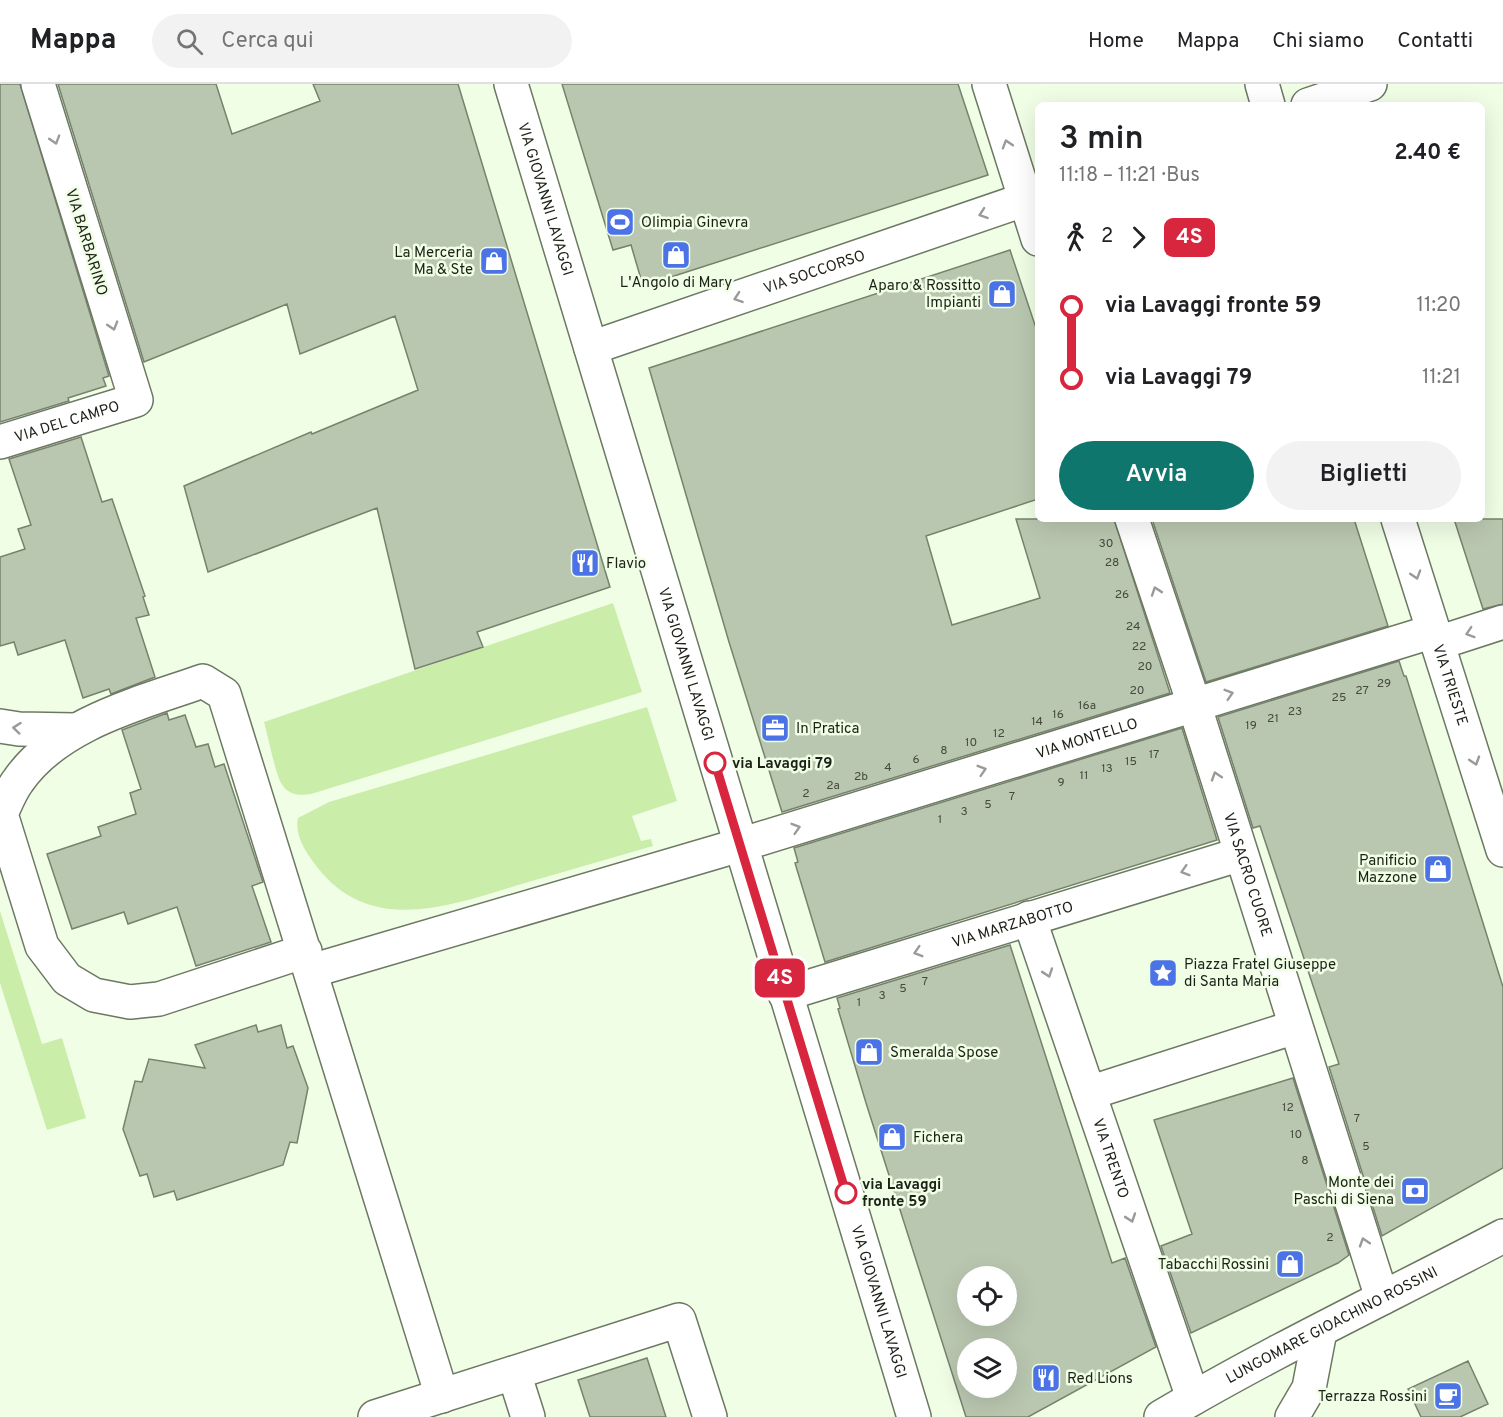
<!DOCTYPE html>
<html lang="it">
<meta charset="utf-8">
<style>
:root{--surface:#fff;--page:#f2f2f2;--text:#202124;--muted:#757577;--line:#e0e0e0;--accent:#0f766e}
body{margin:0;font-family:Overpass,sans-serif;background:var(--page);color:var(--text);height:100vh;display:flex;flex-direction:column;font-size:22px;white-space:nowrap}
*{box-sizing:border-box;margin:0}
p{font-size:20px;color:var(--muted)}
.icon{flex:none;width:33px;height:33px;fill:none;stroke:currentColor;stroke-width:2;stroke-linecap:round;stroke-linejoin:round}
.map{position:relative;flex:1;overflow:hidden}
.details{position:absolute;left:1035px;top:18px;width:450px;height:420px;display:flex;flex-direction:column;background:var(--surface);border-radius:9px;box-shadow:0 6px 24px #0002}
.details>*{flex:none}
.badge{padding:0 12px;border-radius:9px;font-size:21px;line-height:39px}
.fabs{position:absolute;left:957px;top:1182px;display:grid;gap:12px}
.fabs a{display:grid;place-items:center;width:60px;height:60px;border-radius:50%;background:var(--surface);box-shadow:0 6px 24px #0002;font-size:30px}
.map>.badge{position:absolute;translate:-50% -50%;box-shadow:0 0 0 3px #fff}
.legs{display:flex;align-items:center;gap:9px;height:66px;padding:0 24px;font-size:20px}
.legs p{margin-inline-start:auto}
.head{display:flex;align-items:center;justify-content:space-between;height:102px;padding:0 24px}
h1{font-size:33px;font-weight:600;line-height:45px}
.action{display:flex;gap:12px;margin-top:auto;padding:12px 24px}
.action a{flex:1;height:69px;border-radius:36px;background:var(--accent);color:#fff;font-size:24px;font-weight:600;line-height:69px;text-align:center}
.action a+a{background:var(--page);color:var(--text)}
ul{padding:0 24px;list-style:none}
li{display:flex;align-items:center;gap:21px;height:72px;font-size:22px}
li i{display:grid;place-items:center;width:9px;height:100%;margin:0 8px;background:currentColor}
li i::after{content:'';width:15px;height:15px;margin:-8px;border:4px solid;border-radius:50%;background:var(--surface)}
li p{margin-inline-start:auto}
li:first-child i{background:linear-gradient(#0000 50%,currentColor 0)}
li:last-child i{background:linear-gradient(currentColor 50%,#0000 0)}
header{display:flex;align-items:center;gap:36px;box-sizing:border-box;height:84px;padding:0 30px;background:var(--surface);border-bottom:2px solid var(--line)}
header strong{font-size:28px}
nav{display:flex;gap:33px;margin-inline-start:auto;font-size:21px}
.search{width:420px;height:54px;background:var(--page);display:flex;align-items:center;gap:15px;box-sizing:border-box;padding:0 21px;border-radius:33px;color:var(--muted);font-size:22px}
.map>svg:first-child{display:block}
.green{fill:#caedaa}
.building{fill:#bac7b0;stroke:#76826c;stroke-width:1.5;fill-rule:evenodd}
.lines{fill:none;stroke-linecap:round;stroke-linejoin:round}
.minor-casing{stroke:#6c7863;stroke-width:36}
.major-casing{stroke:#6c7863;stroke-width:36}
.minor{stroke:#fff;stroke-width:33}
.major{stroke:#fff;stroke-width:33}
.oneway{stroke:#999b97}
.line-1-casing{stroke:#fff;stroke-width:14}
.line-1{stroke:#d7263d;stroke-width:9}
.stop-1-dot{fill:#fff;stroke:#d7263d;stroke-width:3}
.labels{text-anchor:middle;stroke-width:5;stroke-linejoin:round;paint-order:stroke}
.number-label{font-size:12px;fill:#444a3e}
.street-label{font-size:15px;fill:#1c2118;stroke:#f1fee6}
.poi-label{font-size:15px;fill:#1c2118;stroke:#f1fee6;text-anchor:start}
.stop-label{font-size:15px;font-weight:bold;fill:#1c2118;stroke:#f1fee6;text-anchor:start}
</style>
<header>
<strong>Mappa</strong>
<div class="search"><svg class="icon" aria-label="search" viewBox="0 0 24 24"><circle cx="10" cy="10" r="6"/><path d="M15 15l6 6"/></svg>Cerca qui</div>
<nav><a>Home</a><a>Mappa</a><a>Chi siamo</a><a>Contatti</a></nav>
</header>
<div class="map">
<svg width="1503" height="1333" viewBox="0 0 1503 1333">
<rect width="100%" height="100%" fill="#f1fee6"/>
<path class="green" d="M613 519 642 608 311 710C299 712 288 711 281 699 275 688 268 652 264 638Z
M647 623 677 717 632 732 641 757 651 755 653 762C610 774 568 787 525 799 455 820 372 854 317 783 307 770 294 752 298 734L329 718Z
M0 827 42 960 62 954 86 1034 47 1046 0 899Z"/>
<path class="building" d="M0 0H20L109 292 103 294 106 302 68 314 69 317 0 338Z
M58 0H216L232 50 320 17 313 0H458L610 503 477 548 483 563 415 585 377 424 208 488 184 402 311 348 312 350 418 306 395 232 300 270 287 220 144 278Z
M562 0H958L988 91 643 202 631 161 613 166Z
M1010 166 1038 250V415L926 452 952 541 1040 514 1016 435H1114L1170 609 782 728 729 558 649 284Z
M81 353 102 418 112 415 145 512 143 513 149 531 136 534 155 593 111 610 109 605 83 614 65 556 18 571 14 558 0 562V473L25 465 18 445 31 441 9 375Z
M1152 435H1354L1388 542 1206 598Z
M1454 435H1503V520L1483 525Z
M1399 577 1404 592H1406L1503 903V1084L1382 1152 1329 983 1339 980 1260 742 1253 744 1218 633Z
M167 629 169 636 185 631 196 663 208 660 215 683 224 680 263 798 252 802 271 858 196 882 177 823 128 840 124 828 72 845 47 770 101 752 98 743 136 730 130 709 141 705 122 646Z
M1182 644 1217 756 825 878 795 779 798 778 794 764Z
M1010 861 1112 1179 1125 1174 1156 1263 1028 1333H966L866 1019 838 925 840 924 837 914ZM968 1192H1006V1232H968ZM968 1264H1006V1304H968Z
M256 941 258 948 281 941 287 964 293 962 308 1004 297 1059 290 1058 283 1081 177 1116 174 1107 154 1113 147 1090 140 1092 123 1045 135 997 142 998 149 975 205 984 195 961Z
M1293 994 1349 1171 1338 1179 1191 1249 1161 1162 1192 1150 1154 1036Z
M647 1274 666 1333H590L578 1296Z
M1468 1277 1488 1320 1460 1333H1421L1408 1305Z"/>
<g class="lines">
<g class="minor-casing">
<g id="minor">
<path d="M989 0 1038 155"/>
<path d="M1262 0 1268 21"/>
<path d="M1308 21 1370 0"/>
<path id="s1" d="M591 264 1038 111"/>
<path id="s2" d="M0 358 136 316 38 0"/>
<path id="s3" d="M1132 435 1194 620 1382 1214"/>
<path id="s4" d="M1398 435 1503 766"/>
<path d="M1438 559 1503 538"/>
<path d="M0 642 19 645 75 646"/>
<path id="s5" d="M1029 834 1193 1314"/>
<path d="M305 867 159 915 130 918 94 911 67 895 42 862 1 730C6 719 11 706 18 697 58 639 141 619 203 597L224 610 442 1312"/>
<path id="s6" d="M311 887 740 761 1434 547"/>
<path id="s7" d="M785 910 1241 770"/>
<path d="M1089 1009 1295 943"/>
<path d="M514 1289 528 1333"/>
<path d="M375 1333 679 1236 710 1333"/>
<path id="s8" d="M1161 1333C1272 1267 1389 1212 1503 1152"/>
<path d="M1292 1333 1309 1304 1320 1247"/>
</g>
</g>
<g class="major-casing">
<g id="major">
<path id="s9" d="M511 0 914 1333"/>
</g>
</g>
<use href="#minor" class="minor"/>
<use href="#major" class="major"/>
</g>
<defs><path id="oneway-chevron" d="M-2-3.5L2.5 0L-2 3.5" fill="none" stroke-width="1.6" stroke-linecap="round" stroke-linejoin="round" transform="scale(1.5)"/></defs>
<g class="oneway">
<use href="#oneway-chevron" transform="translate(55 56) rotate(73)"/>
<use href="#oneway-chevron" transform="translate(1007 60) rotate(-107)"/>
<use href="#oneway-chevron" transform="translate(983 130) rotate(161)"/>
<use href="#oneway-chevron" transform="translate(738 214) rotate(161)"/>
<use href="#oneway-chevron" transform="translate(113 242) rotate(73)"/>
<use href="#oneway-chevron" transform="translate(1416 491) rotate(73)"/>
<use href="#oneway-chevron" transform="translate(1156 507) rotate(-109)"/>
<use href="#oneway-chevron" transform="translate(1470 549) rotate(162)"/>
<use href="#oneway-chevron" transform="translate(1229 610) rotate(-17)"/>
<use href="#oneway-chevron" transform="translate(17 644) rotate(-174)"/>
<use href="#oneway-chevron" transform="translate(1475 677) rotate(72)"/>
<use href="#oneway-chevron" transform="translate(982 686) rotate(-17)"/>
<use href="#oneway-chevron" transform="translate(1216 692) rotate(-108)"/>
<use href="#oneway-chevron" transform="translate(796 744) rotate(-17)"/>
<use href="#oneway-chevron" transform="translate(1185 787) rotate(163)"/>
<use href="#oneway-chevron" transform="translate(918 868) rotate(163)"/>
<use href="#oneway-chevron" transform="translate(1048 889) rotate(71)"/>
<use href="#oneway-chevron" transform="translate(1131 1134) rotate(71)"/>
<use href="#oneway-chevron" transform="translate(1364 1158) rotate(-108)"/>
</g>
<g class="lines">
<g class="line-1-casing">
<path id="line-1" d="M715 679 846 1109"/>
</g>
<use href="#line-1" class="line-1"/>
</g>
<defs>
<g id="stadium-square" transform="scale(1.5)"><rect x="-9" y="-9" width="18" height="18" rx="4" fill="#4b73e6" stroke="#f1fee6"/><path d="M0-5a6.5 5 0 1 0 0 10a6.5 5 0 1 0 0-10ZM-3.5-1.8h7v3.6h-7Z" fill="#fff"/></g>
<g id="shop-square" transform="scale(1.5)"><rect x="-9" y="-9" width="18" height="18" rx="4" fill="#4b73e6" stroke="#f1fee6"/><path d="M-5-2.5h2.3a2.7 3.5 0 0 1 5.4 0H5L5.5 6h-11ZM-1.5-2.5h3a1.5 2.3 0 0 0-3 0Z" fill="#fff"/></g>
<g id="restaurant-square" transform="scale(1.5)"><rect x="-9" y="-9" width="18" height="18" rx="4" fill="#4b73e6" stroke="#f1fee6"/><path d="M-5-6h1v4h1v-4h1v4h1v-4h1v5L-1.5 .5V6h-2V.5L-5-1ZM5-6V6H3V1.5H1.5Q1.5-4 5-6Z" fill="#fff"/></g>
<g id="office-square" transform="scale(1.5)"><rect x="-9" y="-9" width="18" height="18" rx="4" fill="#4b73e6" stroke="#f1fee6"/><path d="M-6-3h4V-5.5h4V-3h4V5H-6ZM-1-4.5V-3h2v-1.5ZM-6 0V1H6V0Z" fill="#fff"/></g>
<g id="sight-square" transform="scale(1.5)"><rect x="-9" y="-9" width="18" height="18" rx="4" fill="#4b73e6" stroke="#f1fee6"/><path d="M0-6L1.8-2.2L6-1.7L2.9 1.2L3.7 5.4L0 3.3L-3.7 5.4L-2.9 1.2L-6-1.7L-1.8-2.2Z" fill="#fff"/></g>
<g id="bank-square" transform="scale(1.5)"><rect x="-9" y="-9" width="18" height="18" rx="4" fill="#4b73e6" stroke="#f1fee6"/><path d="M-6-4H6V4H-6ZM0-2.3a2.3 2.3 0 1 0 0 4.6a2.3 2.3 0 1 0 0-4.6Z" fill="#fff"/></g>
<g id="cafe-square" transform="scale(1.5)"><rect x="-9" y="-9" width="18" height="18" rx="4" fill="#4b73e6" stroke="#f1fee6"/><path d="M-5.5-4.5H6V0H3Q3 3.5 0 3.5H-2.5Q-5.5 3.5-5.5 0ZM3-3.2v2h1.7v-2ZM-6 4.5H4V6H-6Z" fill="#fff"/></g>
</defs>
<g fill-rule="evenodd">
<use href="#stadium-square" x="620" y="138"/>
<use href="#shop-square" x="676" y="171"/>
<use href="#shop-square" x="494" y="177"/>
<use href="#shop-square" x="1002" y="210"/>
<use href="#restaurant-square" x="585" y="479"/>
<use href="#office-square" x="775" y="644"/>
<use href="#shop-square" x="1438" y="785"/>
<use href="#sight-square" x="1163" y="889"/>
<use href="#shop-square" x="869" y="968"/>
<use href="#shop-square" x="892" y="1053"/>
<use href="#bank-square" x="1415" y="1107"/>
<use href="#shop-square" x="1290" y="1180"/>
<use href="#restaurant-square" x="1046" y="1294"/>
<use href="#cafe-square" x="1448" y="1312"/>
</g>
<g class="stop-1-dot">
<circle cx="715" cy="679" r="10"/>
<circle cx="846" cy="1109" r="10"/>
</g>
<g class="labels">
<g class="number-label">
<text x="1106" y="463">30</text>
<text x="1112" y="482">28</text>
<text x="1122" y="514">26</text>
<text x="1133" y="546">24</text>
<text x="1139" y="566">22</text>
<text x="1145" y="586">20</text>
<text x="1384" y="603">29</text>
<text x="1137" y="610">20</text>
<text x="1362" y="610">27</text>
<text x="1339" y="617">25</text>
<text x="1087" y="625">16a</text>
<text x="1295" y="631">23</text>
<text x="1058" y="634">16</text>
<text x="1273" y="638">21</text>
<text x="1037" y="641">14</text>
<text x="1251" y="645">19</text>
<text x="999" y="653">12</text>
<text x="971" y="662">10</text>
<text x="944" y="670">8</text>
<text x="1154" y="674">17</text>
<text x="916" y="679">6</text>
<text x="1131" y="681">15</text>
<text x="888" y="687">4</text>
<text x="1107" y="688">13</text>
<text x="1084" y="695">11</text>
<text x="861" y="696">2b</text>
<text x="1061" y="702">9</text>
<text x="833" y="705">2a</text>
<text x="806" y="713">2</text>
<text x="1012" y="716">7</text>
<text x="988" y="724">5</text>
<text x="964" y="731">3</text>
<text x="940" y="739">1</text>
<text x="925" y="901">7</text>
<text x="903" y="908">5</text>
<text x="882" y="915">3</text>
<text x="859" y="922">1</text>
<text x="1288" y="1027">12</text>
<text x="1357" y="1038">7</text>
<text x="1296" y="1054">10</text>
<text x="1366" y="1066">5</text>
<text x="1305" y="1080">8</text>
<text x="1330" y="1157">2</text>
</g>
<g class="street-label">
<text dy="5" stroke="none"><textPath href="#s9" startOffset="120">VIA GIOVANNI LAVAGGI</textPath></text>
<text transform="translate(87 158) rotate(73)" y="5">VIA BARBARINO</text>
<text dy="5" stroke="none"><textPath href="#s1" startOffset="236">VIA SOCCORSO</textPath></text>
<text dy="5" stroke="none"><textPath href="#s2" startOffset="70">VIA DEL CAMPO</textPath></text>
<text dy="5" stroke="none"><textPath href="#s9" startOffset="606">VIA GIOVANNI LAVAGGI</textPath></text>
<text dy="5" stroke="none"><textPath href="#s4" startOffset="174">VIA TRIESTE</textPath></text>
<text dy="5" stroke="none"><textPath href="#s6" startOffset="810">VIA MONTELLO</textPath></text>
<text dy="5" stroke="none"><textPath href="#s3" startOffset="374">VIA SACRO CUORE</textPath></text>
<text dy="5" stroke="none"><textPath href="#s7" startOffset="238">VIA MARZABOTTO</textPath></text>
<text dy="5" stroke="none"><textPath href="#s5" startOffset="254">VIA TRENTO</textPath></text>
<text dy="5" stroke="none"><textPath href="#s9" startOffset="1272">VIA GIOVANNI LAVAGGI</textPath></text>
<text dy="5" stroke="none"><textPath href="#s8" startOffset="194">LUNGOMARE GIOACHINO ROSSINI</textPath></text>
</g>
<g class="poi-label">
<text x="641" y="143">Olimpia Ginevra</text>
<text x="473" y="173" text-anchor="end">La Merceria<tspan x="473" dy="17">Ma &amp; Ste</tspan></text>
<text x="676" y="203" text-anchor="middle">L'Angolo di Mary</text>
<text x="981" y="206" text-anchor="end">Aparo &amp; Rossitto<tspan x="981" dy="17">Impianti</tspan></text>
<text x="606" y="484">Flavio</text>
<text x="796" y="649">In Pratica</text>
<text x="1417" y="781" text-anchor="end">Panificio<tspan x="1417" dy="17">Mazzone</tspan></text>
<text x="1184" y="885">Piazza Fratel Giuseppe<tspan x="1184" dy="17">di Santa Maria</tspan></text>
<text x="890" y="973">Smeralda Spose</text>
<text x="913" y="1058">Fichera</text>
<text x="1394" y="1103" text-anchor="end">Monte dei<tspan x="1394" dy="17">Paschi di Siena</tspan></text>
<text x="1269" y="1185" text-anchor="end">Tabacchi Rossini</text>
<text x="1067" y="1299">Red Lions</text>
<text x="1427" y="1317" text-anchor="end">Terrazza Rossini</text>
</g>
<g class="stop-label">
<text x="732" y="684">via Lavaggi 79</text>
<text x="862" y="1105">via Lavaggi<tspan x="862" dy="17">fronte 59</tspan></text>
</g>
</g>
</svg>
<div class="fabs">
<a><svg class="icon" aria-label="locate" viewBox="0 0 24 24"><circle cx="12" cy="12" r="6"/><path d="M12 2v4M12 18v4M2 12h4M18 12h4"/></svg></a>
<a><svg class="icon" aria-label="layers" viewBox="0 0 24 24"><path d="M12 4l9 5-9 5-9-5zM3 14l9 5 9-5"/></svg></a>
</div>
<b class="badge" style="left:780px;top:894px;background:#d7263d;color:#fff">4S</b>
<section class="details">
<div class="head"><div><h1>3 min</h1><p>11:18 – 11:21 · Bus</p></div><b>2.40 €</b></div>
<div class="legs"><svg class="icon" aria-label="walk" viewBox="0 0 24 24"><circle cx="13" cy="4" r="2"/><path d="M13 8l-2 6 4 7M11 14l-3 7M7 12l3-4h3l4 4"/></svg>2<svg class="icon" aria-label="forward" viewBox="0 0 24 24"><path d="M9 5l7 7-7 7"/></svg><b class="badge" style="background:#d7263d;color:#fff">4S</b></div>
<ul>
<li><i style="color:#d7263d"></i><b>via Lavaggi fronte 59</b><p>11:20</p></li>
<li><i style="color:#d7263d"></i><b>via Lavaggi 79</b><p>11:21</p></li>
</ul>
<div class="action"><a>Avvia</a><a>Biglietti</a></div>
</section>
</div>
